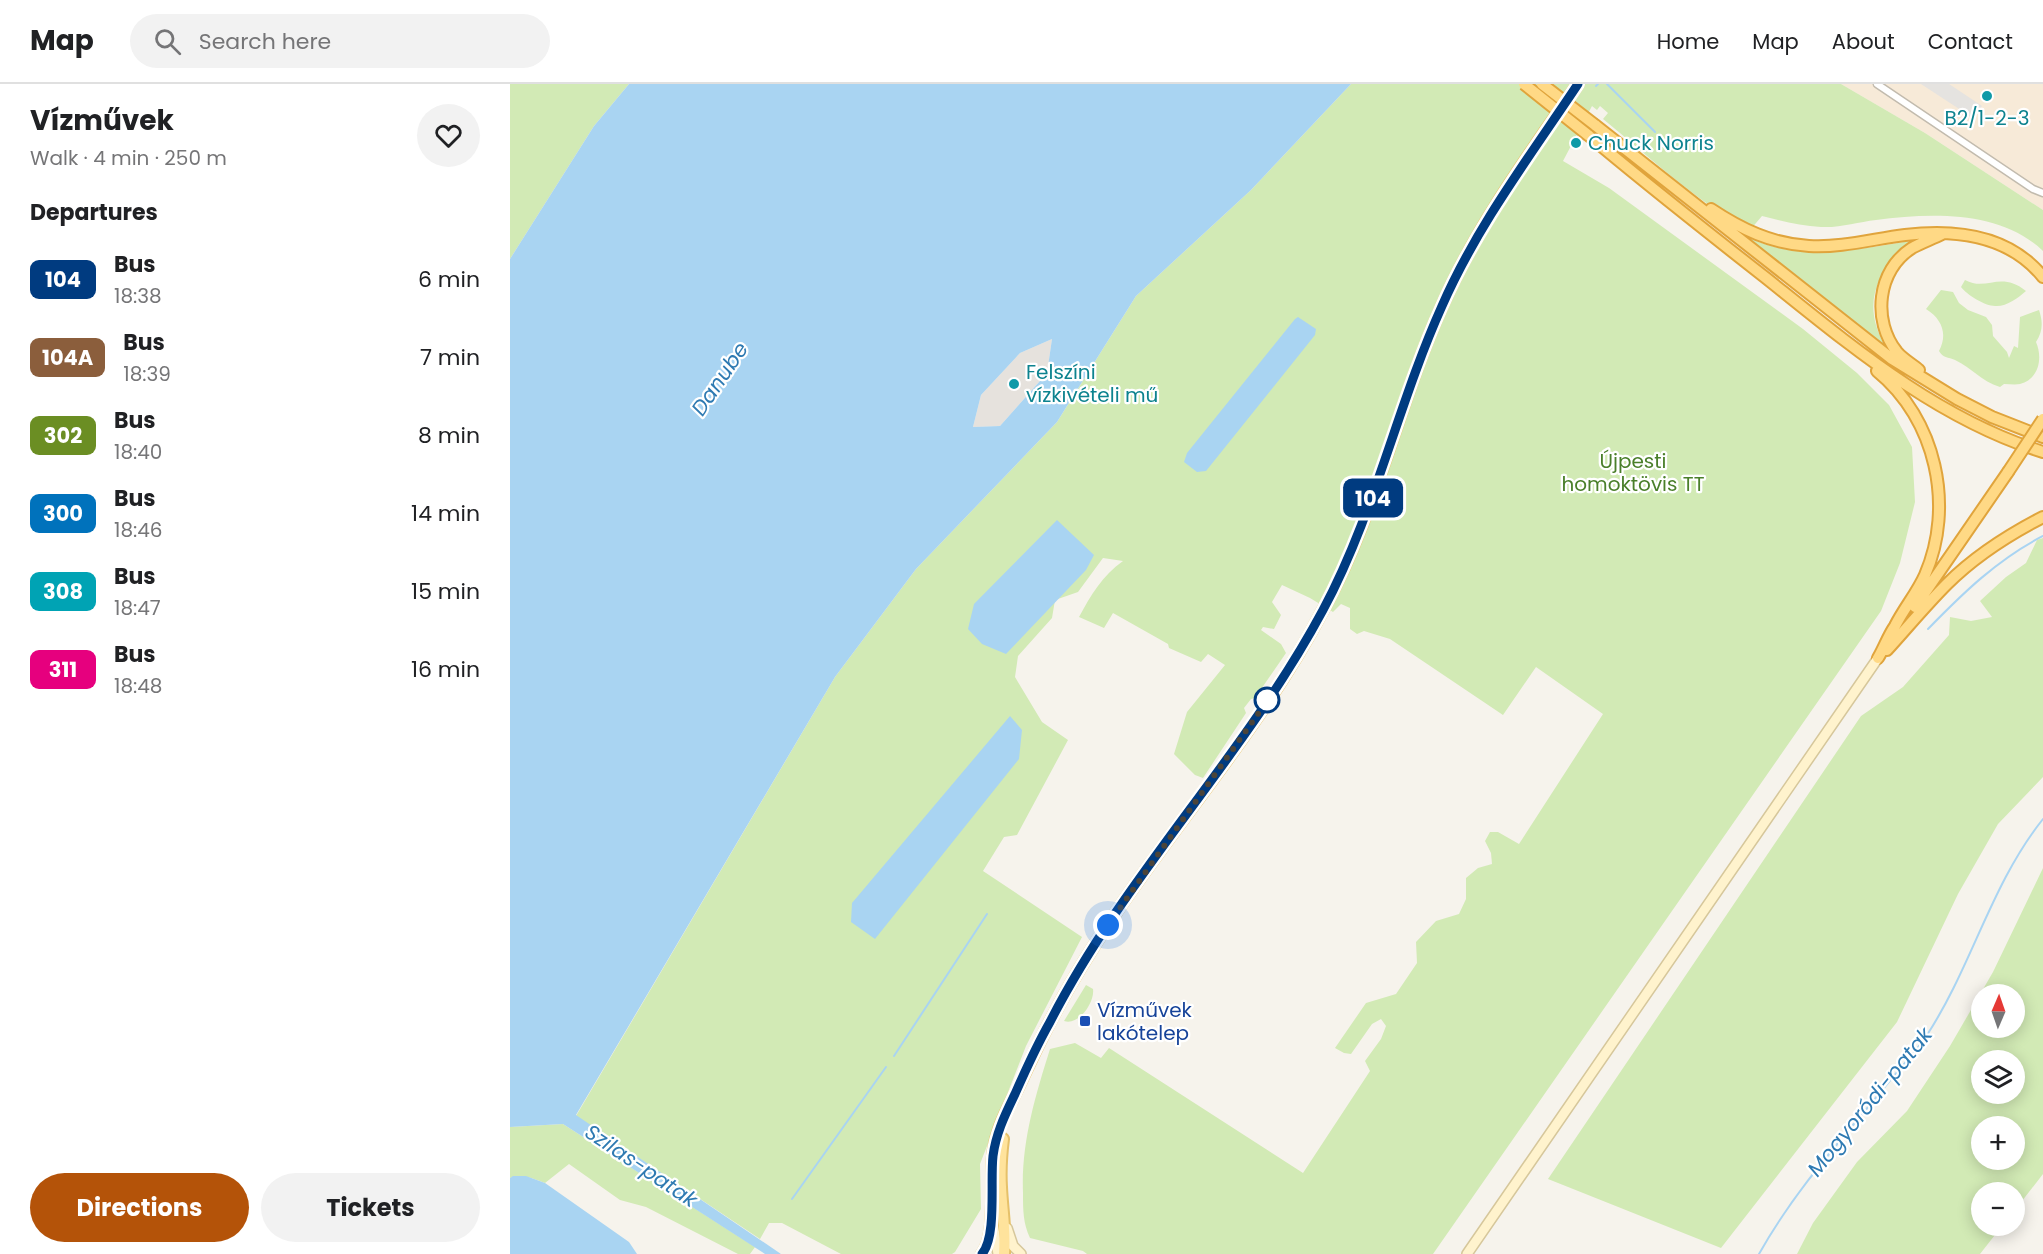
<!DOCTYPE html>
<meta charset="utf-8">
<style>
:root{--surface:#fff;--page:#f2f2f2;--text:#202124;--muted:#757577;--line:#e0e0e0;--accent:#b45309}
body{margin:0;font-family:Poppins,sans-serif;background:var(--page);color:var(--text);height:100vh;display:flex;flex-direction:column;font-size:22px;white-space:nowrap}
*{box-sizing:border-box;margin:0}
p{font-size:20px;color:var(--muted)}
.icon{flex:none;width:33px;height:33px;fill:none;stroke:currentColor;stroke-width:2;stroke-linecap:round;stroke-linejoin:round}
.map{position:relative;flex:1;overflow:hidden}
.side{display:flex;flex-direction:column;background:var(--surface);width:510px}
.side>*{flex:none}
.badge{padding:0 12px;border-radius:9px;font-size:21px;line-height:39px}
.needle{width:39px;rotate:2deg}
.fabs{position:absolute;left:1461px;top:900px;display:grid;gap:12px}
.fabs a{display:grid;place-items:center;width:54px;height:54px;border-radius:50%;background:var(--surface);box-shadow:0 3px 15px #0003;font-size:30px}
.you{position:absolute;width:30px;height:30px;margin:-15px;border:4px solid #fff;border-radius:50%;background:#1a73e8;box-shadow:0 0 0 9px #1a73e833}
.map>.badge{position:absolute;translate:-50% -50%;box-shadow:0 0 0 3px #fff}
h2{padding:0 30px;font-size:22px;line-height:54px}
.round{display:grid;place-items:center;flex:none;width:63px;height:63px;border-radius:32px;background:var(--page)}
.overview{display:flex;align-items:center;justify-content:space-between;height:102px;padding:0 30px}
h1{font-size:28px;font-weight:700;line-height:45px}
.cta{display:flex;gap:12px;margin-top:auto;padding:12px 30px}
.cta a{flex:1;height:69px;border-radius:36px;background:var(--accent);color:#fff;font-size:24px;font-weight:700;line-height:69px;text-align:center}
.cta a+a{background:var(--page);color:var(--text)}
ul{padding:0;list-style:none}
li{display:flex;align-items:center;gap:18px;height:78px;padding:0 30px}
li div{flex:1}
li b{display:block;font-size:22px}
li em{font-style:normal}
li .badge{min-width:66px;font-weight:700;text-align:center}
header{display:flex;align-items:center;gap:36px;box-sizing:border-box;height:84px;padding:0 30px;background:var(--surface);border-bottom:2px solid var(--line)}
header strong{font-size:28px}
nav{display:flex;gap:33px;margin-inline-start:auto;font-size:21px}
.search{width:420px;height:54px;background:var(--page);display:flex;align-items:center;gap:15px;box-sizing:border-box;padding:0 21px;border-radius:33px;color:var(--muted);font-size:22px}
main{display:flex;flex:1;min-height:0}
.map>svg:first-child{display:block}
.commercial{fill:#f7ead8}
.industrial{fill:#e6e2dd}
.green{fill:#d2eab5;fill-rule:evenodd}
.parking{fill:#e5e3e0}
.water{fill:#a9d4f2;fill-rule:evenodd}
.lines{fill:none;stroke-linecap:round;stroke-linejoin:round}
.stream{stroke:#a9d4f2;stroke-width:2}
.minor-casing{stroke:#c2bbae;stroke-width:9}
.secondary-casing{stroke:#d6c79b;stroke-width:12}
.primary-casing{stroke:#e6c16a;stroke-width:14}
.trunk-casing{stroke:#e0a43c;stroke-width:14}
.minor{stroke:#fff;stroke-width:6}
.secondary{stroke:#fff3cd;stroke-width:9}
.primary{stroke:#ffe39c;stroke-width:10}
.trunk{stroke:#ffd985;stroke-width:10}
.trunk-bridge-casing{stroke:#e0a43c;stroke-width:14;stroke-linecap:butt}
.trunk-bridge{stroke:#ffd985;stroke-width:10}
.line-casing{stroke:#fff;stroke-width:14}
.line{stroke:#003b80;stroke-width:9}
.walk{stroke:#4b4439;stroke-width:6;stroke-dasharray:0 10.8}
.culture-dot{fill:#0f9aa8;stroke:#fff;stroke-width:2}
.stop-dot{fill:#fff;stroke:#003b80;stroke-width:3}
.transit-dot{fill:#1a4fb4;stroke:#fff;stroke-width:2}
.labels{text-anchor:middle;stroke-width:4.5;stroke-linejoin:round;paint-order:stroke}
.culture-label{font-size:20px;fill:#0d838f;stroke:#fff;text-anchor:start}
.park-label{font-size:20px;fill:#4a7f2a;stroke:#fff}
.transit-label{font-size:20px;fill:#164399;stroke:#fff;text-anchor:start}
.water-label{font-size:21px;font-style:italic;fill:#2e7ab2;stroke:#fff}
</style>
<header>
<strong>Map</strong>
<div class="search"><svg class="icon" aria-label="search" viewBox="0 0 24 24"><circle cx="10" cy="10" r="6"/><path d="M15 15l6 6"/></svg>Search here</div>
<nav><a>Home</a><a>Map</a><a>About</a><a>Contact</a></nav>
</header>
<main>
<section class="side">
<div class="overview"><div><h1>Vízművek</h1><p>Walk · 4 min · 250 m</p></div><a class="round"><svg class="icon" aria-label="heart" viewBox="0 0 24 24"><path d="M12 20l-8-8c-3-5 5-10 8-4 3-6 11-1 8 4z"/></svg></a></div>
<h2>Departures</h2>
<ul>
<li><span class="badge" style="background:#003b80;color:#fff">104</span><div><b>Bus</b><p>18:38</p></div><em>6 min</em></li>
<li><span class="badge" style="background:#8b5e3c;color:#fff">104A</span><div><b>Bus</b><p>18:39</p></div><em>7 min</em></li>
<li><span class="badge" style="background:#6b8e23;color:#fff">302</span><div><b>Bus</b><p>18:40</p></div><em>8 min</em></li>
<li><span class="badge" style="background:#0072bc;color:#fff">300</span><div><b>Bus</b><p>18:46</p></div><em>14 min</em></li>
<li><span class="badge" style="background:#00a3b4;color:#fff">308</span><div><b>Bus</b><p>18:47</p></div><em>15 min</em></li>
<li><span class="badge" style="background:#e6007e;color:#fff">311</span><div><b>Bus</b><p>18:48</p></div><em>16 min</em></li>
</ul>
<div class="cta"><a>Directions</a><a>Tickets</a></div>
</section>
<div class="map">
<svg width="1533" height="1170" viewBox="0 0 1533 1170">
<rect width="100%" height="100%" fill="#f6f3ec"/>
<path class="commercial" d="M1331 0H1533V126L1415 49Z"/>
<path class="industrial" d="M542 255 537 289 490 342 463 343 471 311 510 269Z"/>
<path class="green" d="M0 0H119L84 42 0 175Z
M841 0H1331L1415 49 1533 126V167C1490 126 1421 129 1366 136 1348 138 1330 144 1311 143 1291 142 1272 137 1252 132L1240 146C1186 118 1140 73 1093 35L1098 29 1090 22 1087 26 1082 22 1053 77 1099 104 1293 245 1347 289 1379 321 1402 363 1405 418 1390 479 1371 527 923 1170H577L573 1167 520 1154C513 1139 513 1126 513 1109 511 1059 525 1013 540 965L565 959 591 974 599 964 793 1089 860 987 855 977 871 955 876 942 871 935 862 940 841 970 834 969 825 964 856 919 886 910 907 879 906 858 926 837 949 830 956 815V794L968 784 982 780 981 769 975 757 980 748H988L1009 760 1093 630 1026 583 993 631 880 555 854 547 847 550 840 545V524L831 520 823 528 800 514 772 501 762 518 771 531 764 545 753 543 751 546 771 560 776 569 745 614 741 615 734 624 736 629 693 694 685 691 664 670 677 628 715 581 698 570 691 578 659 564 658 560 603 529 594 544 569 533C581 511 592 492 613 477L593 474 568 508 545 516 542 534 508 572 505 593 532 638 558 656 507 751 494 753 473 787 572 853 516 962 470 1080 471 1125 445 1168 442 1170H331L272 1139H259L250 1155 66 1032 325 593 406 485 547 338 626 212 741 106Z
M1242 155C1294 179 1353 164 1406 156 1369 183 1350 216 1374 260L1372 262 1253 167 1240 157Z
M1455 196C1477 208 1490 186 1516 207 1508 214 1496 223 1485 222 1475 222 1457 211 1451 203Z
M1431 206 1443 208 1449 219 1458 226 1476 233 1482 241 1483 252 1497 268 1499 274 1504 262 1508 264 1510 233 1529 226C1533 238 1533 247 1526 258 1533 274 1529 295 1510 300 1505 301 1499 300 1494 300L1490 303C1471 297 1462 284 1445 276 1438 273 1433 274 1429 267 1438 250 1432 235 1416 225Z
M1533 454V693L1488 740 1448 810 1387 938 1211 1164 1038 1095 1351 632 1393 603 1439 551 1440 533 1461 537 1482 533 1470 517 1496 493 1516 479 1527 456Z
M1533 784V1090L1505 1126 1504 1108H1472V1142H1492L1470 1170H1287L1303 1139 1347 1078 1397 1027 1440 962 1483 888ZM1472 910H1504V944H1472ZM1472 976H1504V1010H1472ZM1472 1042H1504V1076H1472Z
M576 901 583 905C585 918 569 942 554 937Z
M53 1040 245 1163 240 1170H228L136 1123 110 1116 59 1080 35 1099C23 1095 12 1089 0 1094V1043Z"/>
<path class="parking" d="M1411 0H1439L1472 22 1463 34Z"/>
<path class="water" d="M119 0H841L741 106 626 212 547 338 406 485 325 593 66 1031 271 1170H255L53 1040 0 1043V175L84 42ZM542 255 537 289 490 342 463 343 471 311 510 269Z
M788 233 806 245 805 251 696 387 687 388 674 378 677 369 785 235Z
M547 436 584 471 576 486 496 570 472 560 458 545 464 520Z
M500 632 512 646 509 675 365 855 341 838 342 819Z
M3 1092H16L35 1099 119 1158 127 1170H0V1094Z"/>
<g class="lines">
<path class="stream" d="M1097 0 1145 48
M1086 2 1088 0
M1418 545C1453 509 1488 475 1533 452
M384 972 477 830
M282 1115 376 983
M1249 1170C1283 1109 1330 1057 1374 1004 1388 986 1405 969 1417 951 1462 882 1481 800 1533 735"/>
<g class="minor-casing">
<path id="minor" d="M1367 0 1523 105 1533 109"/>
</g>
<g class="secondary-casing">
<path id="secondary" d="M483 1139 488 1170
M497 1144 503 1162 511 1170
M957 1170 1368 574"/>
</g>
<g class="primary-casing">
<path id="primary" d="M493 1055C491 1071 490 1087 491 1103 492 1126 496 1147 494 1170
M472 1170C487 1152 480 1098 483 1072 485 1051 493 1034 502 1016 515 990 526 963 540 938 615 791 736 672 813 526 866 429 887 322 932 222 967 142 1019 71 1068 0"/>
</g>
<g class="trunk-casing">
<path id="trunk" d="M1085 41 1382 275 1447 315 1482 333 1533 353
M1078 51C1136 100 1196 147 1256 194 1341 262 1427 335 1533 368
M1201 125C1231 145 1262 160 1299 162 1331 164 1363 155 1395 151 1445 145 1499 151 1533 193
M1409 286C1402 280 1393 275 1387 268 1362 237 1367 186 1402 164 1411 159 1422 155 1432 150
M1367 287C1426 335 1445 422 1415 491 1407 509 1394 524 1385 542 1378 552 1374 564 1368 574
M1405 523 1498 388
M1377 566C1397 544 1416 521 1437 500 1465 472 1498 451 1533 433"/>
</g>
<use href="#minor" class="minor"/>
<use href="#secondary" class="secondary"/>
<use href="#primary" class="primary"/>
<use href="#trunk" class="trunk"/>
<g class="trunk-bridge-casing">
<path id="trunk-bridge" d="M1014 0 1078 51
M1032 0 1085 41
M1498 388 1533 335"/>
</g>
<use href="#trunk-bridge" class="trunk-bridge"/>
</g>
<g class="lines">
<g class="line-casing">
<path id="line" d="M472 1170C487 1152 480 1098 483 1072 486 1049 495 1031 505 1010 516 985 527 961 540 938 615 791 735 672 813 526 865 429 887 322 932 222 967 142 1020 72 1068 0"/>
</g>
<use href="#line" class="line"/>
<path class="walk" d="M598 841 760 613 757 616"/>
</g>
<g class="culture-dot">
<circle cx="1477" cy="12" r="6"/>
<circle cx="1066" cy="59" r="6"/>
<circle cx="504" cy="300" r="6"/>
</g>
<circle class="stop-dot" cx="757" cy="616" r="12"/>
<rect class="transit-dot" x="569" y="931" width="12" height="12" rx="3"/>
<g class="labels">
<g class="culture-label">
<text x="1477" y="41" text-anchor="middle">B2/1-2-3</text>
<text x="1078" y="66">Chuck Norris</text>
<text x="516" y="295">Felszíni<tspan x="516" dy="23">vízkivételi mű</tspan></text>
</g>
<g class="park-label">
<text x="1123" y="384">Újpesti<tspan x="1123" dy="23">homoktövis TT</tspan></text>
</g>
<g class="transit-label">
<text x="587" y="933">Vízművek<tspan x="587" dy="23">lakótelep</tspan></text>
</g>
<g class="water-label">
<text transform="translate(210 295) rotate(-56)" y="7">Danube</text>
<text transform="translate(1360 1018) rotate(-51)" y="7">Mogyoródi-patak</text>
<text transform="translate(131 1082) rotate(34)" y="7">Szilas-patak</text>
</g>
</g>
</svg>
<div class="fabs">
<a><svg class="needle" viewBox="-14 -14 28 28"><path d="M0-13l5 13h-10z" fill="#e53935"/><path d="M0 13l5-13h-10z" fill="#757577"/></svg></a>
<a><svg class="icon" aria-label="layers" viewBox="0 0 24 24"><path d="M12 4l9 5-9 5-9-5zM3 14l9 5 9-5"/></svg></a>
<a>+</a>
<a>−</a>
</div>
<div class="you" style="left:598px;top:841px"></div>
<b class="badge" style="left:863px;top:414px;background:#003b80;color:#fff">104</b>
</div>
</main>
